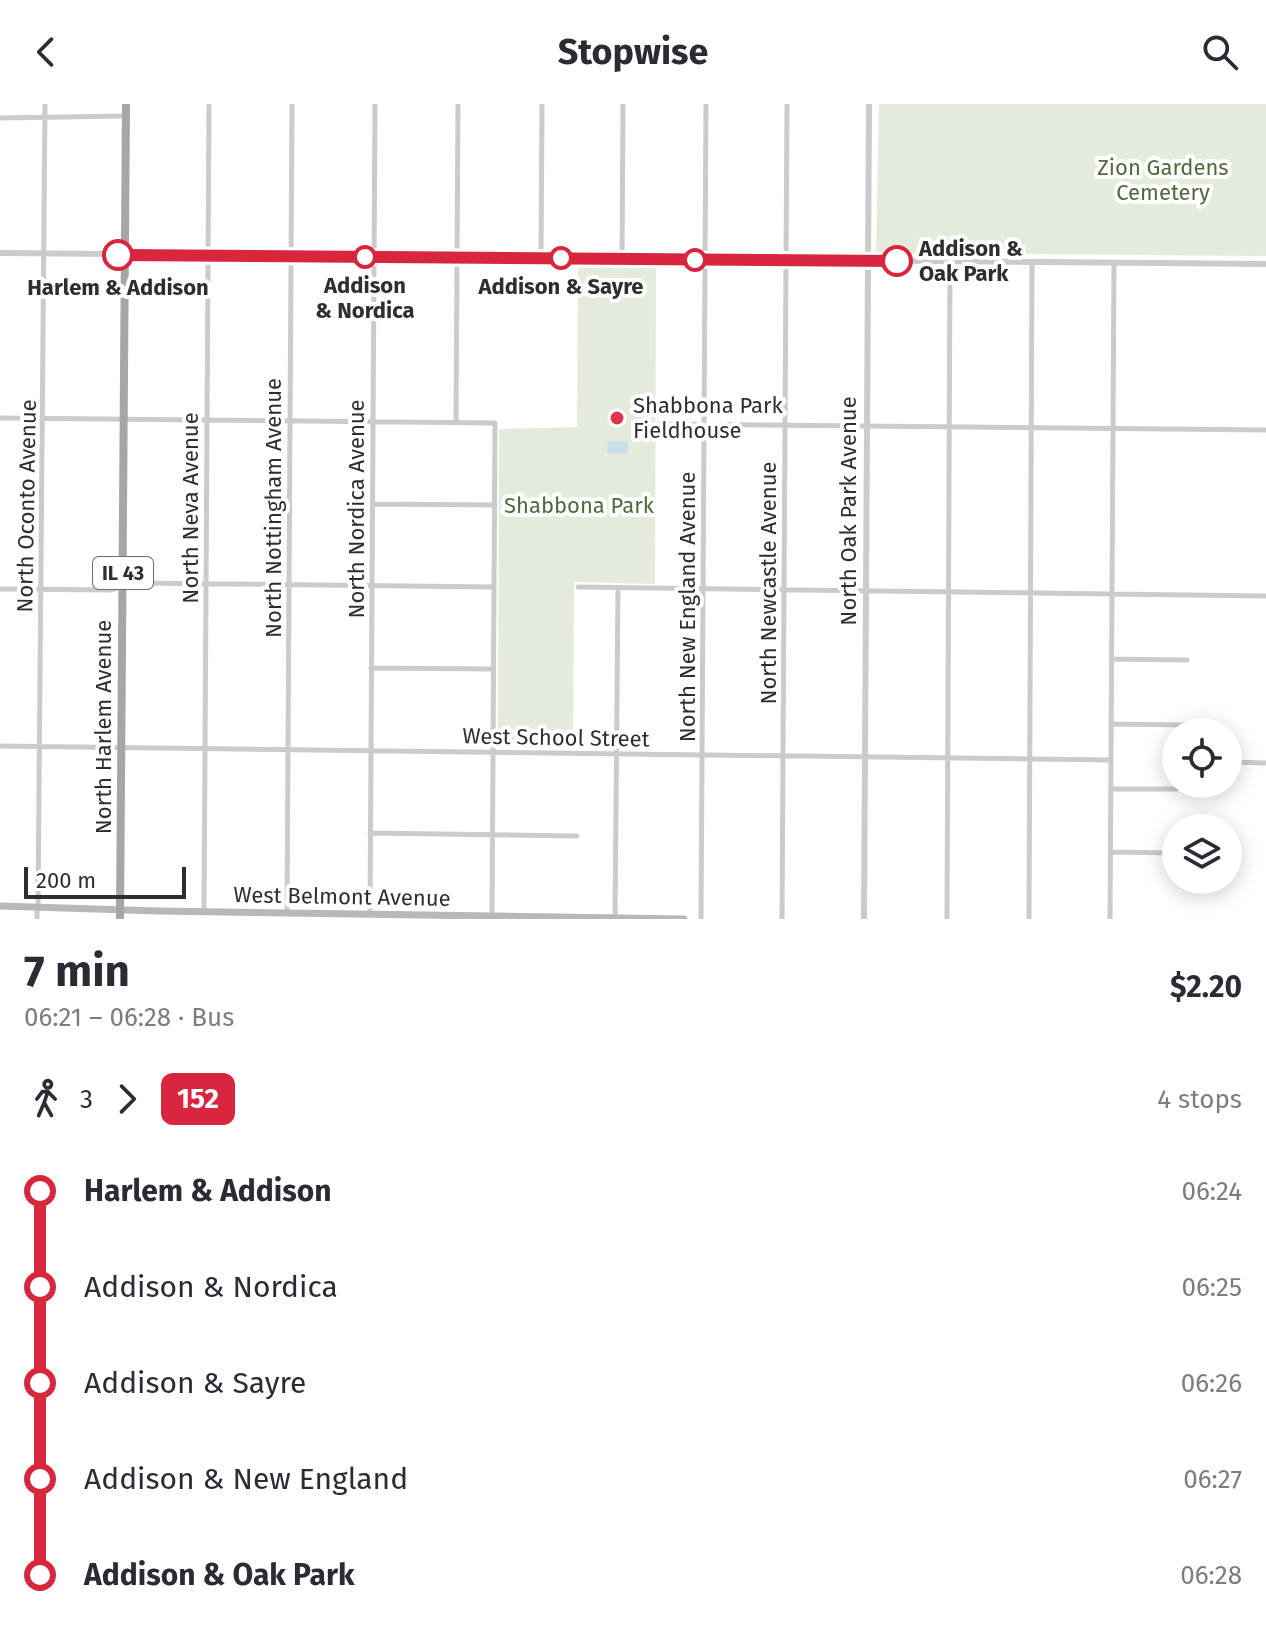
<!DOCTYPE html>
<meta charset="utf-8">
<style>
:root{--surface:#fff;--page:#f2f2f3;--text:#2b2b33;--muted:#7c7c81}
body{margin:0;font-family:"Fira Sans",sans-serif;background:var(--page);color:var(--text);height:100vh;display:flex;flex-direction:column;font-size:30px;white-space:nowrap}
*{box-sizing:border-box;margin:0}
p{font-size:26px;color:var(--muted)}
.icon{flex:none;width:44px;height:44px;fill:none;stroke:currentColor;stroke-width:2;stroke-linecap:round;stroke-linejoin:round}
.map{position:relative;height:815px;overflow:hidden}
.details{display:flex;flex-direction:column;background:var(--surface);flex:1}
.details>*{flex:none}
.badge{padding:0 16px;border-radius:12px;font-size:28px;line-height:52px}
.fabs{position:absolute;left:1162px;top:614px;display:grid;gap:16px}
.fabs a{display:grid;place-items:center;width:80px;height:80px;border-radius:50%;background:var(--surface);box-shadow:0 4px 20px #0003;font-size:40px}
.scale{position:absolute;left:24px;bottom:20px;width:162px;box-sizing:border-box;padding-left:8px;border:4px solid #2e2e2e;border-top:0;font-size:22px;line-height:28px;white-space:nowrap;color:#2e2e2e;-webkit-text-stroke:6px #fff;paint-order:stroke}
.map>.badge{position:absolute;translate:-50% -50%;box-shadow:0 0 0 4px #fff}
.legs{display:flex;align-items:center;gap:12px;height:88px;padding:0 24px;font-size:26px}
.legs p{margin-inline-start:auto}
.summary{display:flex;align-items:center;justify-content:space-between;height:136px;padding:0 24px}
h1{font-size:44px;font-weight:700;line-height:60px}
ul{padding:0 24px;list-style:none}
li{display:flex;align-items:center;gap:28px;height:96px;font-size:30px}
li i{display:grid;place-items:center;width:12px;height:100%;margin:0 10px;background:currentColor}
li i::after{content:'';width:20px;height:20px;margin:-10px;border:6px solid;border-radius:50%;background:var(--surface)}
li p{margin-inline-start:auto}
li:first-child i{background:linear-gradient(#0000 50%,currentColor 0)}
li:last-child i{background:linear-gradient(currentColor 50%,#0000 0)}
header{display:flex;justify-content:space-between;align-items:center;height:104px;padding:0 24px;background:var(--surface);font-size:36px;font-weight:700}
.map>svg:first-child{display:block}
.green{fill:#e4ebdc}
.water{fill:#c8dfea}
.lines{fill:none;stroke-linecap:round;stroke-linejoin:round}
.minor{stroke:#cbcbcb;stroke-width:5}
.tertiary{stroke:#cbcbcb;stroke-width:6}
.secondary{stroke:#b8b8b8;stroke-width:7}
.primary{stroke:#a6a6a6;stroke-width:8}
.line-1-casing{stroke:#fff;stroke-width:18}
.line-1{stroke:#d7263d;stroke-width:12}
.stop-1-dot{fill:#fff;stroke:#d7263d;stroke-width:4}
.poi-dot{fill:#df364b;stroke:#fff;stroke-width:3}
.labels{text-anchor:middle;stroke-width:8;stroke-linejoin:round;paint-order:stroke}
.shield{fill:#fff;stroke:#6d6d6d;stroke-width:2}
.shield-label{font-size:20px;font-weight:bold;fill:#2e2e2e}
.park-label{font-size:22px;fill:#53683d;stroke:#fff}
.stop-label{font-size:22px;font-weight:bold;fill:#2e2e2e;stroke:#fff}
.poi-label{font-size:22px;fill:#2e2e2e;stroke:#fff;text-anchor:start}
.street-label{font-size:22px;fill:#2e2e2e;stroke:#fff}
</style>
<header><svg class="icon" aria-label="back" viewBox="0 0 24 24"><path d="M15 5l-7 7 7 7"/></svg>Stopwise<svg class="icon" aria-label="search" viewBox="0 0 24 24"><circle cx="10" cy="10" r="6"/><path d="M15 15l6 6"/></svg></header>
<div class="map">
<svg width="1266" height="815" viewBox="0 0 1266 815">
<rect width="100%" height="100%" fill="#fff"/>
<path class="green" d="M879 0H1266V152L876 149Z
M578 162 656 163 655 480 574 478 573 642H498L499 325 577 323Z"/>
<path class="water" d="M608 337H628V349H607Z"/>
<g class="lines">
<path class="minor" d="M0 14 126 12
M541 154 542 0
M622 155 623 0
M0 314 495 319 492 815
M456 319 458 0
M658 320 1266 326
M372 400 495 401
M578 483 1266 492
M0 485 112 486 133 479 494 483
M1112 555 1187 556
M371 564 493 565
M1112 620 1187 621
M0 642 1111 656
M1228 658 1266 659
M1111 685H1176
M370 729 577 732
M1111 748 1176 749
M38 803 45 0
M204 808 209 0
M287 809 292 0
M370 810 375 0
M37 815V803
M615 815 618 484
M701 815 706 0
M782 815 787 0
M947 815 950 158
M1029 815 1032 158
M1110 815 1114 159"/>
<path class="tertiary" d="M0 149 1266 160
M864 815 869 0"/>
<path class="secondary" d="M0 802 158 807 684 815"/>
<path class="primary" d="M120 815 126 0"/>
</g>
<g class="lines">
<g class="line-1-casing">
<path id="line-1" d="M118 151 897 157"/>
</g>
<use href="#line-1" class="line-1"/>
</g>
<g class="stop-1-dot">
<circle cx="118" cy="151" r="14"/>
<circle cx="365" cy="153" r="10"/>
<circle cx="561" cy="154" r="10"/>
<circle cx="695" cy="156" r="10"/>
<circle cx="897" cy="157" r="14"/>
</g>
<circle class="poi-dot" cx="617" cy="314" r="8"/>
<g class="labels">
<rect class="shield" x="93" y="453" width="60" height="32" rx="6"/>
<g class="shield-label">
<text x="123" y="476">IL 43</text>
</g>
<g class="park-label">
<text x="1163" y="71">Zion Gardens<tspan x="1163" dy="25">Cemetery</tspan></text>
<text x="579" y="409">Shabbona Park</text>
</g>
<g class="stop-label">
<text x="919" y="152" text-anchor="start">Addison &amp;<tspan x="919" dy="25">Oak Park</tspan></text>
<text x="365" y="189">Addison<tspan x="365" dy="25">&amp; Nordica</tspan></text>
<text x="561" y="190">Addison &amp; Sayre</text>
<text x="118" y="191">Harlem &amp; Addison</text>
</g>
<g class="poi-label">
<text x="633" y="309">Shabbona Park<tspan x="633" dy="25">Fieldhouse</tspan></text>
</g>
<g class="street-label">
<text transform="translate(26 402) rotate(-89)" y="8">North Oconto Avenue</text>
<text transform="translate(190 404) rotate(-90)" y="8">North Neva Avenue</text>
<text transform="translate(273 404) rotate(-90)" y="8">North Nottingham Avenue</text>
<text transform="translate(356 405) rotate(-90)" y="8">North Nordica Avenue</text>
<text transform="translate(848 407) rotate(-90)" y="8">North Oak Park Avenue</text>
<text transform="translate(768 479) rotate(-90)" y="8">North Newcastle Avenue</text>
<text transform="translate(687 503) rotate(-90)" y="8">North New England Avenue</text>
<text transform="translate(103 623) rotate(-90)" y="8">North Harlem Avenue</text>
<text transform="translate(556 633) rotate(1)" y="8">West School Street</text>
<text transform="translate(342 792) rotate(1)" y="8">West Belmont Avenue</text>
</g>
</g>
</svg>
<div class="fabs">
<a><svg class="icon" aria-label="locate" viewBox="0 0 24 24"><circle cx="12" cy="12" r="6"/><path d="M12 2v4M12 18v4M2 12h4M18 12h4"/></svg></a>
<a><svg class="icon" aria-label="layers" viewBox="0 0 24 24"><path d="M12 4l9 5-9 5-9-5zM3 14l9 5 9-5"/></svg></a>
</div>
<div class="scale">200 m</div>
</div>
<section class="details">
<div class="summary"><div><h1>7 min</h1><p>06:21 – 06:28 · Bus</p></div><b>$2.20</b></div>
<div class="legs"><svg class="icon" aria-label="walk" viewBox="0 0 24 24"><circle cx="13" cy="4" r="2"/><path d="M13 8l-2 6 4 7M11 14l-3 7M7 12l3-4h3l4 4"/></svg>3<svg class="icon" aria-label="forward" viewBox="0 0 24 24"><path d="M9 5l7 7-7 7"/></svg><b class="badge" style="background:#d7263d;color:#fff">152</b><p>4 stops</p></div>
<ul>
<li><i style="color:#d7263d"></i><b>Harlem &amp; Addison</b><p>06:24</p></li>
<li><i style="color:#d7263d"></i><span>Addison &amp; Nordica</span><p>06:25</p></li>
<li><i style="color:#d7263d"></i><span>Addison &amp; Sayre</span><p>06:26</p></li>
<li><i style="color:#d7263d"></i><span>Addison &amp; New England</span><p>06:27</p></li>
<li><i style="color:#d7263d"></i><b>Addison &amp; Oak Park</b><p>06:28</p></li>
</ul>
</section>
